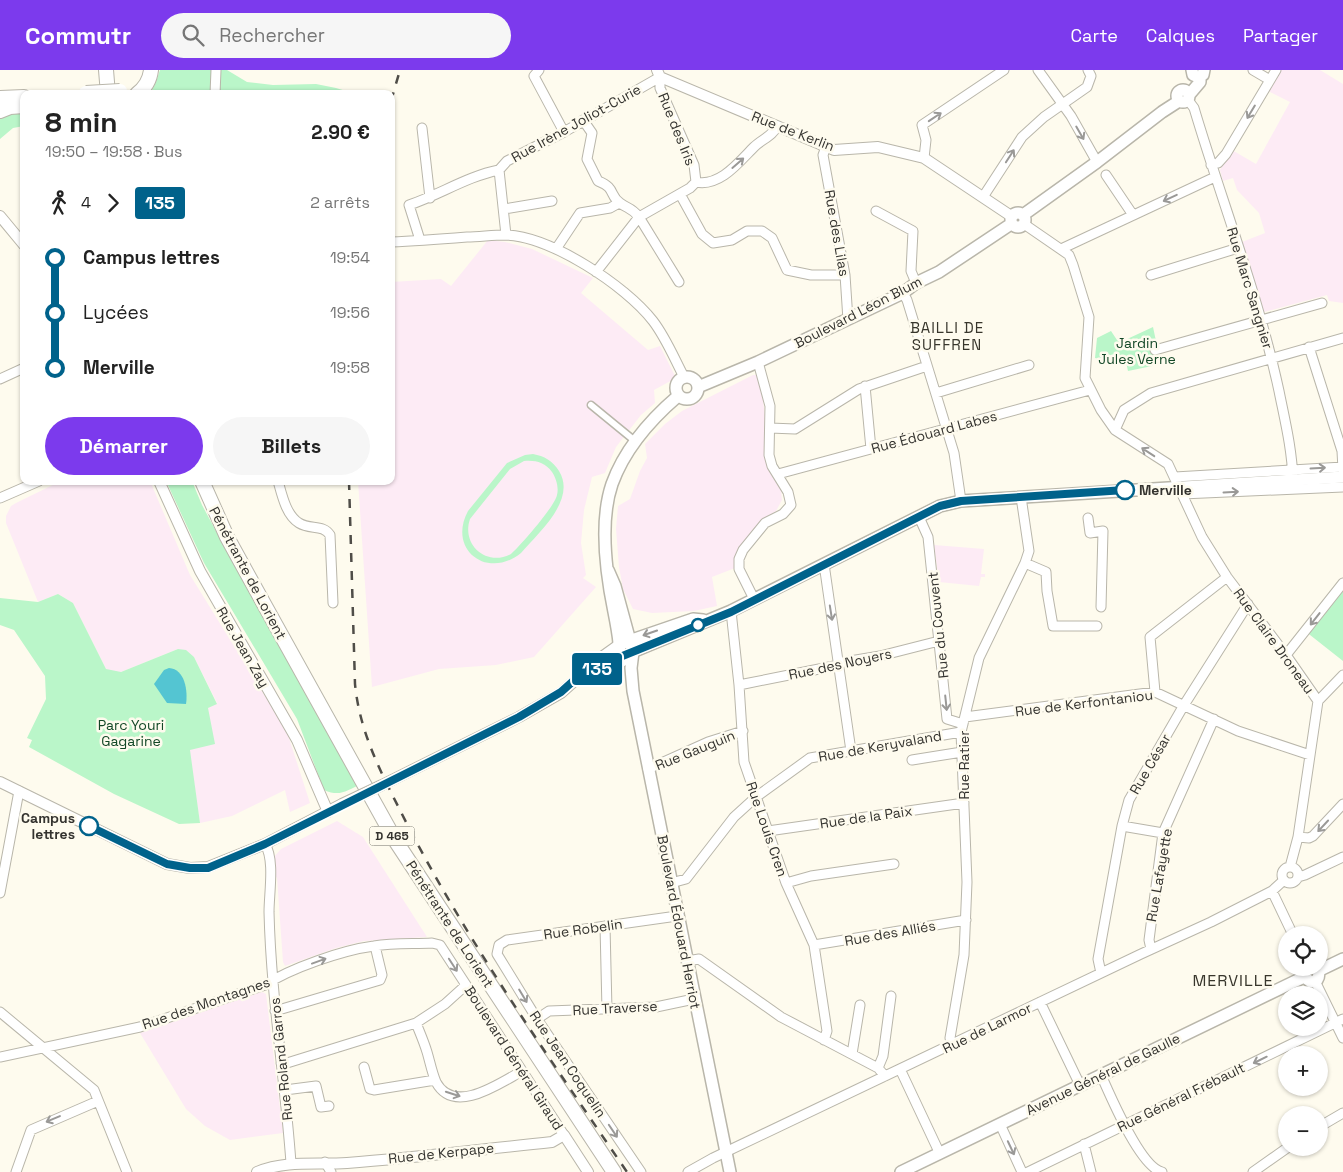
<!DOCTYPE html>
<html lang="fr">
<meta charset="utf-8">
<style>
:root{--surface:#fff;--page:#f6f6f6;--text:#222;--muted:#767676;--accent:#7c3aed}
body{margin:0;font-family:"Space Grotesk",sans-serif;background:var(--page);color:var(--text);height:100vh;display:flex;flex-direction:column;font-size:19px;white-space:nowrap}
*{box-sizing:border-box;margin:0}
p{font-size:16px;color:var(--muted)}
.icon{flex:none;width:28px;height:28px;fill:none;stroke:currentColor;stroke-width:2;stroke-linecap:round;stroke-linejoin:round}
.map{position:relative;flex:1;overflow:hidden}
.panel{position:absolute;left:20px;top:20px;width:375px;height:395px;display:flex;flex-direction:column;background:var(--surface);border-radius:10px;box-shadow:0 1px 4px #0004}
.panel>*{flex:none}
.badge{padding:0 10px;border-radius:4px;font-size:18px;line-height:32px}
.tools{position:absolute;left:1278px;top:856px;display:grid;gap:10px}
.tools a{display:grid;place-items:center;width:50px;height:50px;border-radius:50%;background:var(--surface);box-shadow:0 1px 4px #0004;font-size:25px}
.map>.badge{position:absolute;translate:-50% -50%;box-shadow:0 0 0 2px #fff}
.legs{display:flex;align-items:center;gap:8px;height:55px;padding:0 25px;font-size:16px}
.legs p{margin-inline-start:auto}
.summary{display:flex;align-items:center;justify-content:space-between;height:85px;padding:0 25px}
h1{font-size:28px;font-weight:800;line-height:38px}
.cta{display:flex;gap:10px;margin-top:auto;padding:10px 25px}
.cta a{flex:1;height:58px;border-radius:30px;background:var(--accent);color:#fff;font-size:20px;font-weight:800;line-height:58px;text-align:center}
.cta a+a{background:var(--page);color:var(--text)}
ul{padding:0 25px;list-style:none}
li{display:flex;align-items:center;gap:18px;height:55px;font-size:19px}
li i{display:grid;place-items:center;width:8px;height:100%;margin:0 6px;background:currentColor}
li i::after{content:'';width:12px;height:12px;margin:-6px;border:4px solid;border-radius:50%;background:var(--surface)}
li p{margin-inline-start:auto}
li:first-child i{background:linear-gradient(#0000 50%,currentColor 0)}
li:last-child i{background:linear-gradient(currentColor 50%,#0000 0)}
header{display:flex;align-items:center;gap:30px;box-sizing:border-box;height:70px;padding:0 25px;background:var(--accent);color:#fff}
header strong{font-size:24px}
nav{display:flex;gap:28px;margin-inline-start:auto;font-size:18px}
.search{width:350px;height:45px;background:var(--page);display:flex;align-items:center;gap:12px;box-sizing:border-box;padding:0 18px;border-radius:28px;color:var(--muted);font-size:19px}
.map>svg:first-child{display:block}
.education{fill:#fdebf5}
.green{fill:#baf6c9;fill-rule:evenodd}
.water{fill:#54c5d2}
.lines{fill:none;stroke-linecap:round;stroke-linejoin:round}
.pedestrian-casing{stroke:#b9b6aa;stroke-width:9}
.minor-casing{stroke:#b9b6aa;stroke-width:11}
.tertiary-casing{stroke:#b9b6aa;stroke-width:12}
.secondary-casing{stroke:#b9b6aa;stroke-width:14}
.primary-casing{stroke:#b9b6aa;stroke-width:16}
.trunk-casing{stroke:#b9b6aa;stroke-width:16}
.pedestrian{stroke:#fff;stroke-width:6}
.minor{stroke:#fff;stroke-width:9}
.tertiary{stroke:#fff;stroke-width:10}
.secondary{stroke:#fff;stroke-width:11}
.primary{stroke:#fff;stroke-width:14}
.trunk{stroke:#fff;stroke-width:14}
.rail{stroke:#4f4d48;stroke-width:2.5;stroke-dasharray:9 9;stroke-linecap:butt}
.tertiary-bridge-casing{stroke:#b9b6aa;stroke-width:12;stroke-linecap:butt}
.primary-bridge-casing{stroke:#b9b6aa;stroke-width:16;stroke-linecap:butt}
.tertiary-bridge{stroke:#fff;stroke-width:10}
.primary-bridge{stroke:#fff;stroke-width:14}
.oneway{stroke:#9a9997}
.line-1-casing{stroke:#fff;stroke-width:11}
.line-1{stroke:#00628b;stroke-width:8}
.stop-1-dot{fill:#fff;stroke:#00628b;stroke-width:2.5}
.labels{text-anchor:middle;stroke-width:5;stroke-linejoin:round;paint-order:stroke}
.shield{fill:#fefbee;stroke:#716f68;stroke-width:1}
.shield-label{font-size:12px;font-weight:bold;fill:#34332f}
.street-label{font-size:14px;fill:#34332f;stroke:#fefbee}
.park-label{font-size:14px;fill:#124726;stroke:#fefbee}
.stop-label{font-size:14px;font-weight:bold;fill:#34332f;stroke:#fefbee;text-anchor:start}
.neighbourhood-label{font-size:15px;letter-spacing:1px;fill:#38362c;stroke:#fefbee}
.quarter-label{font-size:16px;letter-spacing:1px;fill:#38362c;stroke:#fefbee}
</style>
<header>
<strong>Commutr</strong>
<div class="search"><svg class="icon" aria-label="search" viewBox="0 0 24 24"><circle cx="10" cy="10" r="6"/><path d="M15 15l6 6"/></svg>Rechercher</div>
<nav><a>Carte</a><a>Calques</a><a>Partager</a></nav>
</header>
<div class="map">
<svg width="1343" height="1102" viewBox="0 0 1343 1102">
<rect width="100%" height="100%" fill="#fefbee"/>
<path class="education" d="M1280 0H1320L1343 14V233L1329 231 1327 225 1264 242 1242 172 1265 163 1259 143 1237 120 1233 108 1223 111 1220 100 1232 80 1256 94 1290 32 1268 21Z
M488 170 505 172 532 179 593 208 581 223 648 280 660 276 676 308 654 320 655 333 641 345 616 377 605 403 592 407 584 440 581 473 586 505 583 508 596 517 534 587 496 595 439 599 372 617 358 411H391V212L441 209 451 216Z
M753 305H756L758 308 763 330 765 347 764 379 767 395 781 420 782 430 776 441 766 447 752 461 737 483 734 490 735 498 712 507 717 536 694 541 652 543 633 539 623 519 619 497 616 459 618 436 630 429 640 401 647 388 645 374 665 354 682 341Z
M61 411H150L190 505 287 662 310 733 290 742 285 720 232 746 200 753 189 680 208 638 217 633 194 587 178 579 121 602H113L106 599 73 533 58 524 38 532 6 453V446L11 436 16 433Z
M934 475 984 479 981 504H985V507H981L979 516 939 512Z
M337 751 363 767 427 867 364 871 336 878 285 896 283 892 277 808 275 806 274 787 281 779Z
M262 922 266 924 283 1063 230 1070 205 1056 186 1039 140 963Z"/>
<path class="green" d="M160 0H227L247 12 273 15 316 14 336 18 356 24H150L156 12Z
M24 41V56L13 58 0 69V44Z
M1153 257 1156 271 1149 272 1157 295 1128 301 1126 292 1109 296 1108 291 1095 288 1097 268 1111 261 1117 270H1125Z
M533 384C544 386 553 391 559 401 577 430 538 463 521 483 488 510 447 480 468 441L507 393 525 385ZM524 391C535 390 545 392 552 402 556 408 559 417 557 425 555 436 521 475 511 484 487 497 461 475 470 449L510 399Z
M166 411H192L202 435 244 513 361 714C346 721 340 727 324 720L297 649 204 493Z
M1343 513V591L1305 561Z
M58 524 73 533 106 599 121 602 178 579 186 580 194 587 217 634 208 638 215 674 190 680 200 753 179 754 114 724 29 677 32 670 27 668 46 629 45 606 14 560 0 555V528L38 532Z"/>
<path class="water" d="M169 598C185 599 188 621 186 634L167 633 154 614 164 600Z"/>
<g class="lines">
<g class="pedestrian-casing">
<path id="pedestrian" d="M591 335 635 371"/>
</g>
<g class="minor-casing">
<path id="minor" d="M539 0 534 6 564 62
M1038 0 1071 46 1097 92
M1253 0 1270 10
M215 24 216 0
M1188 30 1194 38C1222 132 1258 224 1279 321 1285 351 1292 379 1293 410
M583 50 592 63 587 89 598 111C616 118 609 125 620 133 628 139 631 137 639 147L679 212
M422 58 430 128
M826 77 823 85 845 205 848 250
M924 88 926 70 922 55 1004 0
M1211 95 1218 93 1226 84 1276 0
M1106 105 1133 145
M696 112C720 117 739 92 754 77 762 69 773 66 777 56
M680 124 702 164 713 173 732 170 747 161H762L772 168 787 200 811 205H845
M983 127 1022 67 1044 47 1087 17 1091 6 1088 0
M504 139 552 131
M876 141 913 161 911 201 916 213
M1024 154 1069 185 1073 195 1089 247 1085 308 1101 340 1115 360 1168 394 1202 467 1227 507 1286 585 1318 631 1298 767 1290 797
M506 165 499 100 507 91 564 62 660 7V18L694 95 696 112
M420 170 409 135C439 125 468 106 499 100
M391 172C416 171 442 169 467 167 479 167 492 165 505 165 550 166 625 215 653 251 666 268 674 288 684 307
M556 179 580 143 610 138 619 133
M1061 179 1215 107
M596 202 639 147 690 118 696 112
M1151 205 1238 178
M903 223 907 230 954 383 961 431
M1309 277 1342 381 1343 400
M1155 280 1322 233
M0 309 24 298
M865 316 871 379
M936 323 1029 295
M770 358 795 359 859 319 927 296
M1115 360 1124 340 1151 323 1343 268
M778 404 1090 320
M1175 407 1343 397
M278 411C282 425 286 445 299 453 310 460 323 454 330 465L333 533
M1182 424 1343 417
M0 428 39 411
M919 447 928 467 947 649 963 654
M1088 448 1090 463 1103 461 1101 537
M1025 493 1046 502 1047 521 1053 556H1097
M824 494 851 681
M754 529 739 499V489L743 480 765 453 783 444 791 435 788 422 772 396 769 385 770 336 758 292
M731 541 739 615 744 692 786 813 814 875 827 961 824 970
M1286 585 1343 513
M739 615 834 596 844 592 880 586 939 571
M1155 622 1150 567 1227 507
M1318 631 1343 605
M965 647 1155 622 1238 661 1310 685
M912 690 962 682
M648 699 708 672 743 661
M1122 756 1163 763
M768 761 964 733
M1298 767 1309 768 1313 766 1343 734
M265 774C275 790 269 823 269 842 271 926 285 1009 291 1093
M1282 805a8 8 0 1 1 16 0a8 8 0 1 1-16 0Z
M1298 807 1305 805 1343 787
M671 813 686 809 734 747 756 727 810 688 961 662
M786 813 811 806 894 794
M1272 821 1293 865
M0 823 19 721
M605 856 607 940
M814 875 966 850
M1151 879 1149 870 1163 763 1214 649
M687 891 699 889 781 947 878 998 885 1006
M1101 903 1098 889 1122 756 1129 730 1184 635 1248 534
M1315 911 1343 968
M1040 932 1080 1015
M275 941 380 910 382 905 375 876
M0 942 94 1020 127 1102
M537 949 549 941 656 937 694 929
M416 953C420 963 424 972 427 982 430 992 432 1003 436 1012 454 1046 500 1013 522 1001
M953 974 950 968 964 885 967 812 961 662 979 588 1025 493 1029 481 1021 427
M852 984 860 935
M0 987 140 957 265 915C291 898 343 880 374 876 393 873 413 874 432 873L440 875 564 1065
M281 993H287L416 953 445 934 466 915
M364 997 370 1019 374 1020 435 1010
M878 998 883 986 891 926
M900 999 940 1084
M1101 1005C1110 1025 1140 1097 1162 1102
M285 1020 316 1016 321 1037 329 1036
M1000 1054 1022 1102
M1319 1057 1343 1043
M1084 1074 1091 1102
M325 1092 331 1102
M16 1102 31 1060 98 1031
M641 1102 537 949 497 884 499 875 507 870 677 846
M688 1102 713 1088 1141 884 1211 852 1272 821 1284 810
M1028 1102 1343 949
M1253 1102 1287 1078"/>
</g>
<g class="tertiary-casing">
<path id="tertiary" d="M657 0 660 7 834 80 878 77 924 88 1011 146
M0 146 24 175
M159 411 200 501 297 670 328 742
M587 603 620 587
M0 712 167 794 190 798 208 797 265 774 342 734
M382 715 519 647 561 623 599 589 620 574
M257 1102C287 1090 316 1095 347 1093 415 1088 484 1079 552 1072L564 1065 588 1102"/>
</g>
<g class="secondary-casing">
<path id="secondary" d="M1192 0 1193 5 1198 7 1203 5 1204 0
M1177 26a6 6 0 1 1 12 0a6 6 0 1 1-12 0Z
M1189 25 1200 12V7
M1011 150a7 7 0 1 1 14 0a7 7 0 1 1-14 0Z
M1023 145 1097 92 1162 42 1179 31
M676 318a11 11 0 1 1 22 0a11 11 0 1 1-22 0Z
M698 317 758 292 903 223 916 213 939 202 1011 154
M608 500 615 516 633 582 631 598 633 621 730 1102
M623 573 693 549 703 550
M620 587 731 541 940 436 961 431 1343 407
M622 591C620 585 620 579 619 573 618 562 616 552 614 542 606 503 599 452 612 414 625 378 650 350 678 326
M1307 898 1304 902V907L1311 912 1317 910C1320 905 1319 900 1315 898
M1318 901 1343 889
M901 1102 1304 907"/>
</g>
<g class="primary-casing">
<path id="primary" d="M0 28 24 27
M202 411 227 467 249 507 395 770 614 1102"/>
</g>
<g class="trunk-casing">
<path id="trunk" d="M106 0 108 24
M137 24C145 18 150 9 151 0
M0 41 10 37 24 36"/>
</g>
<use href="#pedestrian" class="pedestrian"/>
<use href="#minor" class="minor"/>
<use href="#tertiary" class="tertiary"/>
<use href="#secondary" class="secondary"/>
<use href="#primary" class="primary"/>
<use href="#trunk" class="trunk"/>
<path class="rail" d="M391 31 400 0
M349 411 355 614C360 666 384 708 407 754 470 876 550 989 627 1102"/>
<g class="tertiary-bridge-casing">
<path id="tertiary-bridge" d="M342 734 382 715"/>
</g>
<g class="primary-bridge-casing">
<path id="primary-bridge" d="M86 23 120 21"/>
</g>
<use href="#tertiary-bridge" class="tertiary-bridge"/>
<use href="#primary-bridge" class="primary-bridge"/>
</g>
<defs><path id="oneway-shaft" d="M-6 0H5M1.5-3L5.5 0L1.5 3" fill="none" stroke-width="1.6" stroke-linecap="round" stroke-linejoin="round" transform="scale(1.25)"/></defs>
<g class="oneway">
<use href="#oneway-shaft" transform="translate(1251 42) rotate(121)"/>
<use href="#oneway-shaft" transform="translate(935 47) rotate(-34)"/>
<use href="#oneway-shaft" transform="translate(1080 63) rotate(60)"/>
<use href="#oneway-shaft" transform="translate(1010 86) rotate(-57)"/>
<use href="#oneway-shaft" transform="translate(738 93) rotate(-41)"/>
<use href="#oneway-shaft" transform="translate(1170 128) rotate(155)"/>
<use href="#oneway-shaft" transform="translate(1148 382) rotate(-147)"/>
<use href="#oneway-shaft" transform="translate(1318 398) rotate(-3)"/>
<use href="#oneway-shaft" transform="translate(1231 422) rotate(-3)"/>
<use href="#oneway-shaft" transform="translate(831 543) rotate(81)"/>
<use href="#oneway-shaft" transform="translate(1315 549) rotate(128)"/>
<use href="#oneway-shaft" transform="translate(650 563) rotate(161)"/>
<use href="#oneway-shaft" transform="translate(946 633) rotate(84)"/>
<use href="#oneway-shaft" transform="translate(1323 756) rotate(133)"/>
<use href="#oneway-shaft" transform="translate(319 891) rotate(-20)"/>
<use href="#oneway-shaft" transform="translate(453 895) rotate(57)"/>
<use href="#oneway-shaft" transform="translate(523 926) rotate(59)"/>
<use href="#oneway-shaft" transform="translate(1260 990) rotate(154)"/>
<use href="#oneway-shaft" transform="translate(453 1024) rotate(18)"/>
<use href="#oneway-shaft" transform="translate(53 1049) rotate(157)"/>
<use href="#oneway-shaft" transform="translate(613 1061) rotate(56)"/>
<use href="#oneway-shaft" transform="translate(1011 1078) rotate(65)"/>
</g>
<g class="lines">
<g class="line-1-casing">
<path id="line-1" d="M89 756 167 794 190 798H208L265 774 519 647 561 622 581 604 588 603 620 587 731 542 940 436 961 431 1125 420"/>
</g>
<use href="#line-1" class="line-1"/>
</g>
<g class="stop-1-dot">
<circle cx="1125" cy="420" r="9"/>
<circle cx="698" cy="555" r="6"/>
<circle cx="89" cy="756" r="9"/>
</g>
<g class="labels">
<rect class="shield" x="369.5" y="756.5" width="45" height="19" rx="4"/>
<g class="shield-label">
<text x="392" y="770">D 465</text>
</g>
<g class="street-label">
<text transform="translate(576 53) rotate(-29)" y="5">Rue Irène Joliot-Curie</text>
<text transform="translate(677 59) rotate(68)" y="5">Rue des Iris</text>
<text transform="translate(793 61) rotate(21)" y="5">Rue de Kerlin</text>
<text transform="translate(837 163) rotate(80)" y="5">Rue des Lilas</text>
<text transform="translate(1250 218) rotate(73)" y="5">Rue Marc Sangnier</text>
<text transform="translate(858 242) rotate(-27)" y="5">Boulevard Léon Blum</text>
<text transform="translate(934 362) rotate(-15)" y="5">Rue Édouard Labes</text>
<text transform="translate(248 503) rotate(62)" y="5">Pénétrante de Lorient</text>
<text transform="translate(938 555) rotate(-96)" y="5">Rue du Couvent</text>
<text transform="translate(1274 571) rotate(54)" y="5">Rue Claire Droneau</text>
<text transform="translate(243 577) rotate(60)" y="5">Rue Jean Zay</text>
<text transform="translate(840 594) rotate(-12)" y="5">Rue des Noyers</text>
<text transform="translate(1084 633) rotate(-7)" y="5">Rue de Kerfontaniou</text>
<text transform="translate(880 676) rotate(-10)" y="5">Rue de Keryvaland</text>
<text transform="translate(695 680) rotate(-22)" y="5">Rue Gauguin</text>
<text transform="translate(1150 694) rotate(-60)" y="5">Rue César</text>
<text transform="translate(964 695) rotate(-90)" y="5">Rue Ratier</text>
<text transform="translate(866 747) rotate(-8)" y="5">Rue de la Paix</text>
<text transform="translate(767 759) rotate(71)" y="5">Rue Louis Cren</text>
<text transform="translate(1159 805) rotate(-80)" y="5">Rue Lafayette</text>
<text transform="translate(679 852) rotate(79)" y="5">Boulevard Édouard Herriot</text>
<text transform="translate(450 854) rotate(57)" y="5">Pénétrante de Lorient</text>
<text transform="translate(583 859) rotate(-8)" y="5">Rue Robelin</text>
<text transform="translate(890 863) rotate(-10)" y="5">Rue des Alliés</text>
<text transform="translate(206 933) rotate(-19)" y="5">Rue des Montagnes</text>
<text transform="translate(615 938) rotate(-3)" y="5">Rue Traverse</text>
<text transform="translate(987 958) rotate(-26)" y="5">Rue de Larmor</text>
<text transform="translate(514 988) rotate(57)" y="5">Boulevard Général Giraud</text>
<text transform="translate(281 989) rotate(-96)" y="5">Rue Roland Garros</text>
<text transform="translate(568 994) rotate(56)" y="5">Rue Jean Coquelin</text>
<text transform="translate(1103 1004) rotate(-26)" y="5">Avenue Général de Gaulle</text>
<text transform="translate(1181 1027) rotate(-26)" y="5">Rue Général Frébault</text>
<text transform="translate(441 1083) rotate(-6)" y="5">Rue de Kerpape</text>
</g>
<g class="park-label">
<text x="1137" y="278">Jardin<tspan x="1137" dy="16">Jules Verne</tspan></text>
<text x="131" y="660">Parc Youri<tspan x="131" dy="16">Gagarine</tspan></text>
</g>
<g class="stop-label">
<text x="1139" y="425">Merville</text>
<text x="75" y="753" text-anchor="end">Campus<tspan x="75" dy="16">lettres</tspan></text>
</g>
<g class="neighbourhood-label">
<text x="947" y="263">BAILLI DE<tspan x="947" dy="17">SUFFREN</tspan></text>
</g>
<g class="quarter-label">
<text x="1233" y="916">MERVILLE</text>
</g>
</g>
</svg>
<div class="tools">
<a><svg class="icon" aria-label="locate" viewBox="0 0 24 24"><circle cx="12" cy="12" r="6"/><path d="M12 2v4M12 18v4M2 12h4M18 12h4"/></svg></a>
<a><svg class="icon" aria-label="layers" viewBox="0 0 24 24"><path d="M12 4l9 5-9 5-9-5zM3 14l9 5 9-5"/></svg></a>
<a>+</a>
<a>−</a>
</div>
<b class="badge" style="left:597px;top:599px;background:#00628b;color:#fff">135</b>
<section class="panel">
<div class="summary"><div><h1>8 min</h1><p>19:50 – 19:58 · Bus</p></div><b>2.90 €</b></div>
<div class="legs"><svg class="icon" aria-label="walk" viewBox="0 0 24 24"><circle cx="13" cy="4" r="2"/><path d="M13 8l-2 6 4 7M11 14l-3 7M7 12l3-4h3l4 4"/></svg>4<svg class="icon" aria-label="forward" viewBox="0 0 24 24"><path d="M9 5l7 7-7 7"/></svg><b class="badge" style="background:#00628b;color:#fff">135</b><p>2 arrêts</p></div>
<ul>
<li><i style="color:#00628b"></i><b>Campus lettres</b><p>19:54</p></li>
<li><i style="color:#00628b"></i><span>Lycées</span><p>19:56</p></li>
<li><i style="color:#00628b"></i><b>Merville</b><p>19:58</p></li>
</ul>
<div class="cta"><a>Démarrer</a><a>Billets</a></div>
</section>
</div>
